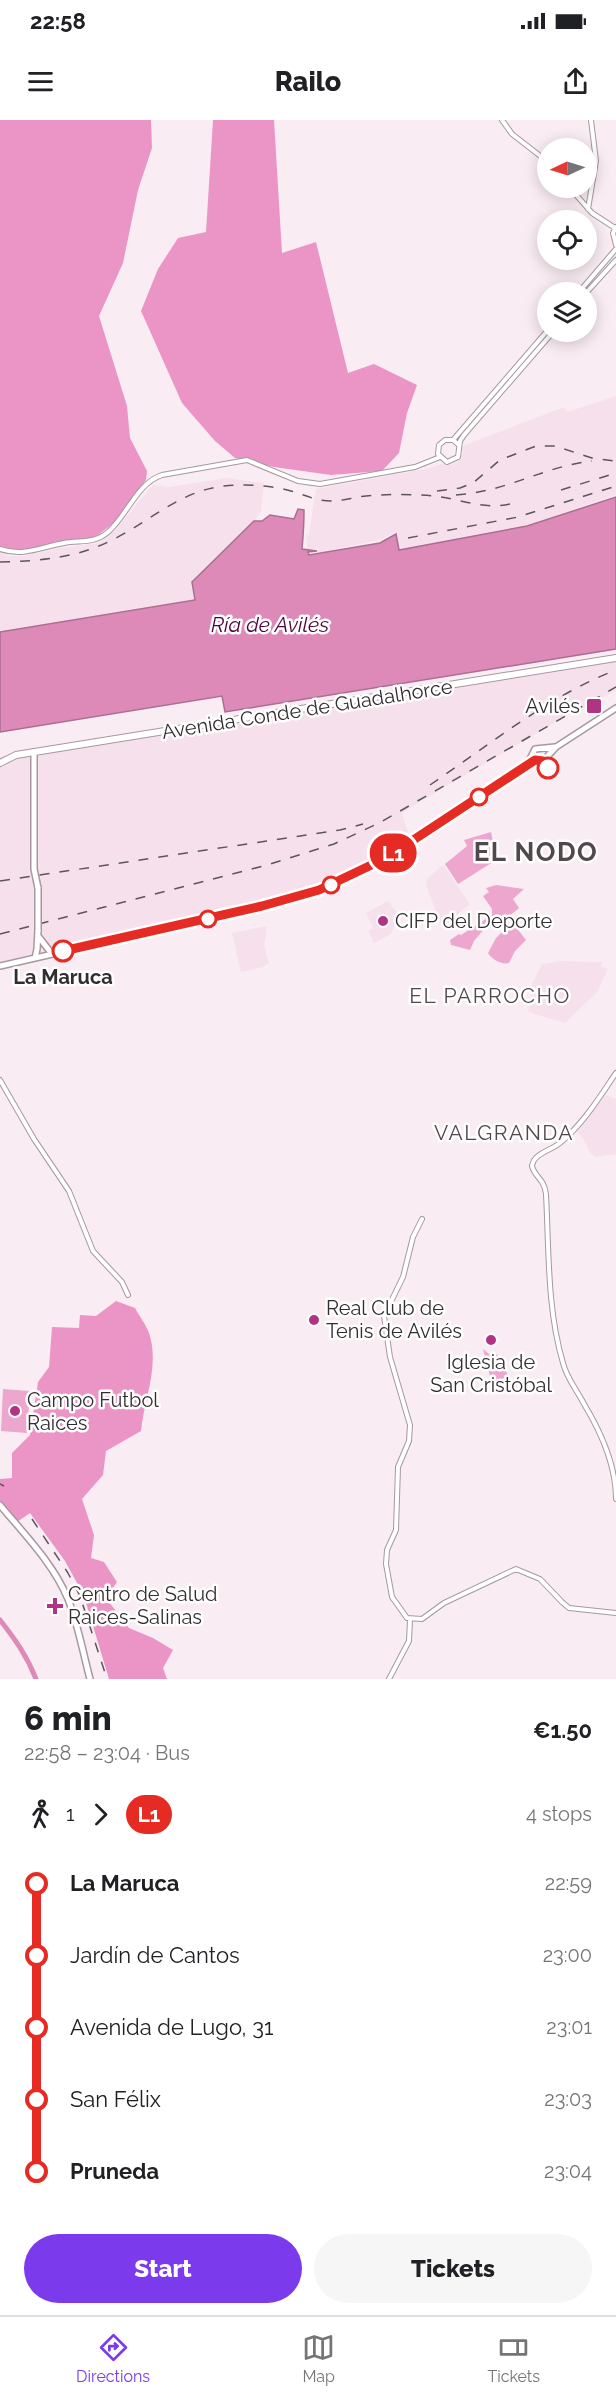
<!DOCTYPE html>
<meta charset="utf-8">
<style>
:root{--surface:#fff;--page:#f6f6f6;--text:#202124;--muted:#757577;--line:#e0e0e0;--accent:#7c3aed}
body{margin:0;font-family:Raleway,sans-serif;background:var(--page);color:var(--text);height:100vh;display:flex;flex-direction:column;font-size:22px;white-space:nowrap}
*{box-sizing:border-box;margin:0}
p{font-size:20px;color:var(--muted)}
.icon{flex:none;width:33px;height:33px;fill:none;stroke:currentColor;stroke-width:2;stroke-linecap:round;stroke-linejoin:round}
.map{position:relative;height:1559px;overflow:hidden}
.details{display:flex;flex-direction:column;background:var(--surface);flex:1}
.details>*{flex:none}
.badge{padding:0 12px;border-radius:20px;font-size:21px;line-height:39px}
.needle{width:39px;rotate:266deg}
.tools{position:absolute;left:537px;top:18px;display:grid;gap:12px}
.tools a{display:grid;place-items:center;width:60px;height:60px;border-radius:50%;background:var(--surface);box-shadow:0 3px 15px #0003;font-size:30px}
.map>.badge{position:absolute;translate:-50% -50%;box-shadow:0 0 0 3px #fff}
.legs{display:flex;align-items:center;gap:9px;height:66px;padding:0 24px;font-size:20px}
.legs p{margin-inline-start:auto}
.summary{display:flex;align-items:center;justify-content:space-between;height:102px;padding:0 24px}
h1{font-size:33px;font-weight:800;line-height:45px}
.action{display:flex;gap:12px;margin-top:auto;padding:12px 24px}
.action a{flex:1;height:69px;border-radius:36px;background:var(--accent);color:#fff;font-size:24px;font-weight:800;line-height:69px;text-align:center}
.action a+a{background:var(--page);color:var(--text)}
ul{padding:0 24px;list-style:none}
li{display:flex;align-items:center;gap:21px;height:72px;font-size:22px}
li i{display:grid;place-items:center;width:9px;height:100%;margin:0 8px;background:currentColor}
li i::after{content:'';width:15px;height:15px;margin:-8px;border:4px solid;border-radius:50%;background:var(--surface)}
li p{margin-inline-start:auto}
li:first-child i{background:linear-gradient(#0000 50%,currentColor 0)}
li:last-child i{background:linear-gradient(currentColor 50%,#0000 0)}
.status{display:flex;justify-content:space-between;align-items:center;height:42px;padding:0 30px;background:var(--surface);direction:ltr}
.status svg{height:16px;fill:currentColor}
header{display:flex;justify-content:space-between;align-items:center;height:78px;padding:0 24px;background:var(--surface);font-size:27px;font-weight:800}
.menu{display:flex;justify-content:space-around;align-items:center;height:84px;border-top:2px solid var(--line);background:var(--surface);font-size:16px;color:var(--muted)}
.menu a{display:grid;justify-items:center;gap:3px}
.menu .active{color:var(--accent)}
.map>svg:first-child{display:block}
.built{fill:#f6e0ec}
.green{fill:#eda7ce}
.forest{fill:#ea95c5}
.water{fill:#dd8ab9;stroke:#aa6e90;stroke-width:1.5}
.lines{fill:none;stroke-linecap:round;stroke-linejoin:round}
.river{stroke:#dd8ab9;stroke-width:5}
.secondary-casing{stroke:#a5989f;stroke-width:6}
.primary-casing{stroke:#a5989f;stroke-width:8}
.highway-casing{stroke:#a5989f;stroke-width:8}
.secondary{stroke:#fff;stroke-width:4}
.primary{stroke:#fff;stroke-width:5}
.highway{stroke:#fff;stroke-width:6}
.rail{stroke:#5d5659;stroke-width:1.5;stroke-dasharray:10 10;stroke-linecap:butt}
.primary-bridge-casing{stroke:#a5989f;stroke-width:8;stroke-linecap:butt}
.primary-bridge{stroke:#fff;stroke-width:5}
.line-1-casing{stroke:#fff;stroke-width:14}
.line-1{stroke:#e62b24;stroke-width:9}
.poi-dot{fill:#b03384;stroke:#fefefe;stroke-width:2}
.stop-1-dot{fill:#fff;stroke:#e62b24;stroke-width:3}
.labels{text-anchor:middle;stroke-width:5;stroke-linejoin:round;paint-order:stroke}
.poi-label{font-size:20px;fill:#322d2f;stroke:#fefefe;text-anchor:start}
.street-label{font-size:20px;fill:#322d2f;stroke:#fefefe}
.stop-label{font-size:20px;font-weight:bold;fill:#322d2f;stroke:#fefefe}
.water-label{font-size:21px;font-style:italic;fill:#510539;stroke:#fefefe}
.neighbourhood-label{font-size:21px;letter-spacing:1.5px;fill:#52474c;stroke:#fefefe}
.district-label{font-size:26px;font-weight:bold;letter-spacing:1.5px;fill:#52474c;stroke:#fefefe}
</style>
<div class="status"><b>22:58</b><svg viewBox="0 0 49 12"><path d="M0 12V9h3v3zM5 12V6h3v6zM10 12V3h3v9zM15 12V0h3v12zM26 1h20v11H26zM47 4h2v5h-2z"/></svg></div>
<header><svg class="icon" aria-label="menu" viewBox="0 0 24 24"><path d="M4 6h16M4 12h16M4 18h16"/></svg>Railo<svg class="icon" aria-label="share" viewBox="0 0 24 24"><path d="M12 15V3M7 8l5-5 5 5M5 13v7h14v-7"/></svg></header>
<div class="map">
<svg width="616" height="1559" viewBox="0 0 616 1559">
<rect width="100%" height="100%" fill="#faecf3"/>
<path class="built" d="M616 276V375L527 405 399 429 396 412 379 420 318 433 317 429 308 430 306 415 309 414 316 369 430 348 441 344 450 345 458 342 463 333 462 326 564 287 567 292Z
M227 358 264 363 261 391 254 401 192 462 195 480 0 512V432L8 436H25L59 428 99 423 115 410 153 365 169 367Z
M616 537V570L584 588 578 589 411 687 402 694 410 719 375 740 321 766 273 782 0 844V637Z
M443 745 470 784 442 807 426 765 428 758Z
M388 781 399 795 391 814 374 823 368 811 373 808 366 793Z
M267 806 264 826 269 843 263 847 241 852 232 813Z
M560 841 602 842 601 847 608 849 598 871 565 903 528 892 533 862 542 844Z
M605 975 616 979V1034L595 1037 590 1033 585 1022 577 1010Z"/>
<path class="green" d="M491 712 495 732 493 742 458 764 445 744 467 726 464 720Z
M496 765 524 769 513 779 519 788 496 807 490 802 474 821 470 830 451 825 450 820 459 814 461 815 492 795V789L483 776 489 772 486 768Z
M512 802 526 820 515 831 509 843C502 845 491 839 488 833L496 818Z
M483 1229 490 1235 495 1233 502 1240 508 1256 492 1264Z
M3 1269 30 1271 27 1313 1 1311Z"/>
<path class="forest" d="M0 0H151L152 28 138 70 123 143 99 196 127 286 130 318 147 351 146 360 115 402 94 418 70 420 30 429 12 430 0 428Z
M213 0H274L282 133 316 122 348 253 374 244 417 265 407 293 399 333 382 351 331 355 274 347 235 338 215 321 182 283 141 191 158 149 178 118 206 112Z
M116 1181 135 1188C139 1196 146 1204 149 1213 160 1246 144 1279 141 1311L106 1331 103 1355 82 1379 94 1415 91 1438 104 1442 117 1462 106 1478 129 1508 153 1518 173 1530 163 1548 167 1559H109L84 1476 65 1441 30 1393 17 1402 0 1383V1359L12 1358V1333L30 1315 38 1262 49 1247 52 1207 79 1208 80 1195 96 1196Z"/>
<path class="water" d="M616 377V529L225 592 222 576 0 612V512L195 480 192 462 254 401H262L270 395 294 399 298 389 304 390C304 404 303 418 302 429L317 431 308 432 309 435 380 423 396 414 399 430 527 406Z"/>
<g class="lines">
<path class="river" d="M0 1500C15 1519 27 1536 36 1559"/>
<g class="secondary-casing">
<path id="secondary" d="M502 0 512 14 548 42
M570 68 592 93 615 108
M588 89 596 41 591 0
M616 107 613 113 616 125
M579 172 616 129
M586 173 616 140
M453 320 548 210
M459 325 453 320H445L439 325 438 334 447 342 458 337 460 321 464 315 553 212
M0 429C24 437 41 427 64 423 81 420 94 424 108 412 127 396 137 363 162 355L247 340 298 361 320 364 415 347 440 337
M616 953C599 978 583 1004 560 1023 550 1031 534 1033 532 1046 535 1058 544 1058 546 1074 549 1130 547 1189 563 1243 567 1259 577 1270 584 1284 601 1312 616 1346 616 1379
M0 960 34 1019 69 1071 93 1131 122 1162 128 1175
M422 1099 413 1117 403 1157 384 1196 390 1237 410 1305 409 1321 398 1347 396 1410 387 1430 386 1444 392 1477 407 1498 422 1499 444 1483 516 1449 540 1459 562 1482 569 1488 616 1493
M389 1559 409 1521 410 1500"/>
</g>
<g class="primary-casing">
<path id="primary" d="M34 632V749L38 768
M535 641H543L556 627 616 588
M528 643 535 629 555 627
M38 816 52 834
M35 838 37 829 38 810
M0 846 262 786 321 769 386 738 535 641
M0 1385C24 1414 53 1443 68 1479 78 1504 83 1533 90 1559"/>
</g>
<g class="highway-casing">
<path id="highway" d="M0 643 16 635 616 538"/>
</g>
<use href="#secondary" class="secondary"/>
<use href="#primary" class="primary"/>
<use href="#highway" class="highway"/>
<path class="rail" d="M561 370 616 353
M437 371 460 368 473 363 500 340 536 326H555L592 338 614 341
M456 375C506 372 545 346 592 341
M408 418 518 397 616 366
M0 442C40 441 78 438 114 419 152 400 180 371 224 366 246 364 270 365 291 371 305 375 316 381 331 381 343 381 354 377 366 376 389 374 412 374 434 376 460 379 485 390 510 384
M430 665C488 626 550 575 616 550
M0 761 340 710 363 704
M0 814 267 745 334 724 381 702 616 567
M0 1364 4 1366
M32 1399 68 1453 80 1476 107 1559"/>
<g class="primary-bridge-casing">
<path id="primary-bridge" d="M38 768V810"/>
</g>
<use href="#primary-bridge" class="primary-bridge"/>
</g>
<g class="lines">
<g class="line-1-casing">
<path id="line-1" d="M63 831 262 786 319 770 386 738 535 640 543 641 548 648"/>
</g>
<use href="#line-1" class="line-1"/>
</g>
<g class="poi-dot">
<rect x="586" y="578" width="16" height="16" rx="3"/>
<circle cx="383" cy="801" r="6"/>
<circle cx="314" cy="1200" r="6"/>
<circle cx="491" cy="1220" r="6"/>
<circle cx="15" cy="1291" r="6"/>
<path d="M52 1477h6v6h6v6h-6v6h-6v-6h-6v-6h6z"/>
</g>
<g class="stop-1-dot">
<circle cx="548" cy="648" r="10"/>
<circle cx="479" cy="677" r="8"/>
<circle cx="331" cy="765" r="8"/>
<circle cx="208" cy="799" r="8"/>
<circle cx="63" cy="831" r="10"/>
</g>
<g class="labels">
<g class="poi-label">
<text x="580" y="593" text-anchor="end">Avilés</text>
<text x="395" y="808">CIFP del Deporte</text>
<text x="326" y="1195">Real Club de<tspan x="326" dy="23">Tenis de Avilés</tspan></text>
<text x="491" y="1249" text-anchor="middle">Iglesia de<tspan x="491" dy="23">San Cristóbal</tspan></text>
<text x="27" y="1287">Campo Futbol<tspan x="27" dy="23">Raices</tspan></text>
<text x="68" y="1481">Centro de Salud<tspan x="68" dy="23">Raices-Salinas</tspan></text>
</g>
<g class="street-label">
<text transform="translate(307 589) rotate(-9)" y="7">Avenida Conde de Guadalhorce</text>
</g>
<g class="stop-label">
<text x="63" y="864">La Maruca</text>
</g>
<g class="water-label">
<text x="270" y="512">Ría de Avilés</text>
</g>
<g class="neighbourhood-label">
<text x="490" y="883">EL PARROCHO</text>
<text x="504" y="1020">VALGRANDA</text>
</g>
<g class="district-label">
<text x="536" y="741">EL NODO</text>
</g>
</g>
</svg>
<div class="tools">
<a><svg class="needle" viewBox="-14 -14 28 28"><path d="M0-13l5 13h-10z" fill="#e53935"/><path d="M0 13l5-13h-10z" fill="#757577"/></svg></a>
<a><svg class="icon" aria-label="locate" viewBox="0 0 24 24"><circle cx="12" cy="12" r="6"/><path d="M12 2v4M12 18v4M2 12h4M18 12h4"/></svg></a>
<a><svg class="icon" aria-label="layers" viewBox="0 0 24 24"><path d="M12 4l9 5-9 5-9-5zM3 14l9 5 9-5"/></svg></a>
</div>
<b class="badge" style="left:393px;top:733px;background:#e62b24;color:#fff">L1</b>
</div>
<section class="details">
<div class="summary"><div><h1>6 min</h1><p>22:58 – 23:04 · Bus</p></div><b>€1.50</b></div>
<div class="legs"><svg class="icon" aria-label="walk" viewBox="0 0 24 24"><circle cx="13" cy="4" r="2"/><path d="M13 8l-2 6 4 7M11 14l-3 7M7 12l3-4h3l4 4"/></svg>1<svg class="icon" aria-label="forward" viewBox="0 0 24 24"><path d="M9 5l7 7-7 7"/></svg><b class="badge" style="background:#e62b24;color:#fff">L1</b><p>4 stops</p></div>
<ul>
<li><i style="color:#e62b24"></i><b>La Maruca</b><p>22:59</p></li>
<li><i style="color:#e62b24"></i><span>Jardín de Cantos</span><p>23:00</p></li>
<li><i style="color:#e62b24"></i><span>Avenida de Lugo, 31</span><p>23:01</p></li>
<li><i style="color:#e62b24"></i><span>San Félix</span><p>23:03</p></li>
<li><i style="color:#e62b24"></i><b>Pruneda</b><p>23:04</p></li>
</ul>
<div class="action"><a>Start</a><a>Tickets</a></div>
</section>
<nav class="menu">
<a class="active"><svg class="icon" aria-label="directions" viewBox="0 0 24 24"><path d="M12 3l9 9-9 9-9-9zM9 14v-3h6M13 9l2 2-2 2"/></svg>Directions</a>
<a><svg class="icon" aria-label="map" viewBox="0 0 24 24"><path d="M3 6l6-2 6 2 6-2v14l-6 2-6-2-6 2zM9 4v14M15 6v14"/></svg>Map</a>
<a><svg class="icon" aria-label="tickets" viewBox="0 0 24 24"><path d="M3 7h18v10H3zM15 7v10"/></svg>Tickets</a>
</nav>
